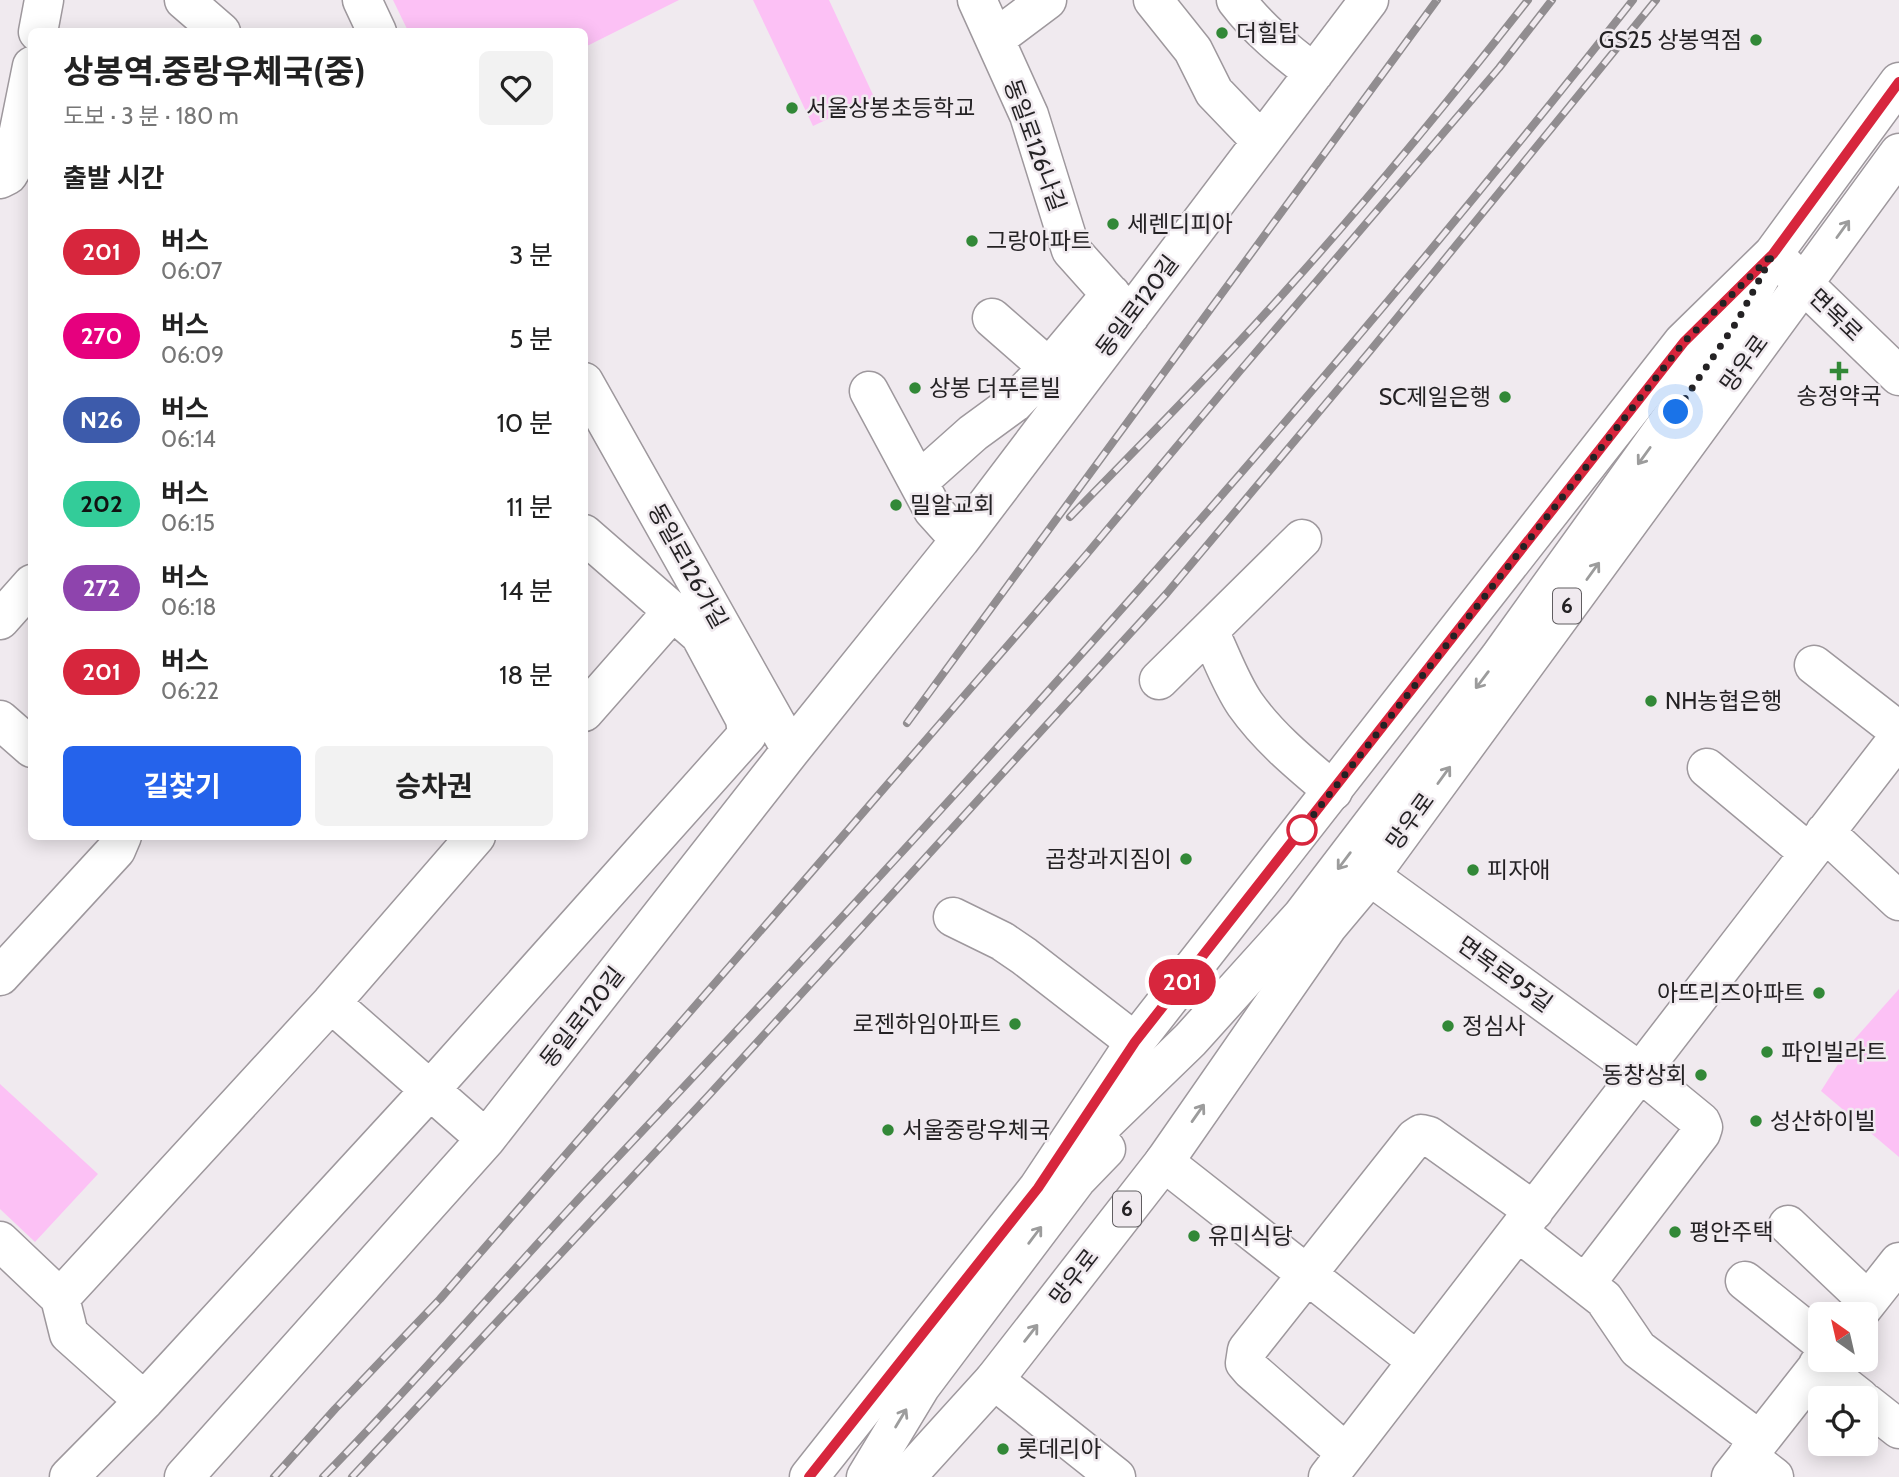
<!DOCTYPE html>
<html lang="ko">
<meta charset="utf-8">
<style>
:root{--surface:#fff;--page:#f2f2f2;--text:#222;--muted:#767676;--accent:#2563eb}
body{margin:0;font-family:Cabin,"Noto Sans KR",sans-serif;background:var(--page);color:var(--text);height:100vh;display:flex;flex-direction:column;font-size:26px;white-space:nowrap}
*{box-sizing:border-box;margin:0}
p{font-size:23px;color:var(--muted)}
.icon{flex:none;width:38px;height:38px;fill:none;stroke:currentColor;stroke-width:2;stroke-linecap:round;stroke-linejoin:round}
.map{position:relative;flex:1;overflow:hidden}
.panel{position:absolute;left:28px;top:28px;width:560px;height:812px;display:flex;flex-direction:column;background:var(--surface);border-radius:10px;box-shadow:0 4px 18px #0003}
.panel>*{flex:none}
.badge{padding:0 14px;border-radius:23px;font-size:24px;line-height:46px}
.needle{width:46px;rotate:326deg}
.tools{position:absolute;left:1808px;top:1302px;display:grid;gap:14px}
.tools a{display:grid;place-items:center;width:70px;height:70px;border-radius:10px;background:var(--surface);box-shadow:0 4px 18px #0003;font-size:35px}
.you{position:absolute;width:35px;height:35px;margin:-18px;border:5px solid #fff;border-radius:50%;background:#1a73e8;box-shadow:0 0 0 10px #1a73e833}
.map>.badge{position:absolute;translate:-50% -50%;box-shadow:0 0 0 4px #fff}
h2{padding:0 35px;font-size:26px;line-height:63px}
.round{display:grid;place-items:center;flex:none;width:74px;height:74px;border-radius:10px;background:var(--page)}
.overview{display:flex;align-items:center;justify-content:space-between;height:119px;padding:0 35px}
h1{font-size:33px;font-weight:700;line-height:52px}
.button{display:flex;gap:14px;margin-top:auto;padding:14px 35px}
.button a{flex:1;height:80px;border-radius:10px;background:var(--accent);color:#fff;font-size:28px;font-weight:700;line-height:80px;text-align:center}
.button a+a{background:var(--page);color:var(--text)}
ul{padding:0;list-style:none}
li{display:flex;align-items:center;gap:21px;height:84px;padding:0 35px}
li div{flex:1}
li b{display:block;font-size:26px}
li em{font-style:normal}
li .badge{min-width:77px;font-weight:700;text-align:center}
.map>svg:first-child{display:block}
.green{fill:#fcc1f5}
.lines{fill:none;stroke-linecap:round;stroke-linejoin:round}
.minor-casing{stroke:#9e989d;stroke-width:41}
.major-casing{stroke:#9e989d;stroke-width:41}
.minor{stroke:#fff;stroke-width:38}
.major{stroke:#fff;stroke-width:38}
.rail-casing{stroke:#918d90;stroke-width:8}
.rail{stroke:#f0eaef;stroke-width:5;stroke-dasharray:16;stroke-linecap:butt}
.oneway{stroke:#9c9c9c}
.line-casing{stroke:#fff;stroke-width:16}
.line{stroke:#d7263d;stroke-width:10}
.walk{stroke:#242224;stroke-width:7;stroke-dasharray:0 12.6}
.poi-dot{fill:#328837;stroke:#f0eaef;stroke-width:2.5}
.stop-dot{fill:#fff;stroke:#d7263d;stroke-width:3.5}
.labels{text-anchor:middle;stroke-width:5;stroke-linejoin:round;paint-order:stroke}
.shield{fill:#f0eaef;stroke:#615e61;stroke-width:2}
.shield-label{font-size:21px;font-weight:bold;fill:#242224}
.poi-label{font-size:23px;fill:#242224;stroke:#f0eaef;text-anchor:start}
.street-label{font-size:23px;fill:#242224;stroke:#f0eaef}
</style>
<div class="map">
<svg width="1899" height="1477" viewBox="0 0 1899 1477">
<rect width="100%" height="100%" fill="#f0eaef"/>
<path class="green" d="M393 0H679L585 47 584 32 408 31Z
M753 0H829L874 97 813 126Z
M1899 989V1157L1821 1091 1852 1042Z
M0 1084 98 1174 35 1242 0 1209Z"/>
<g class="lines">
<g class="minor-casing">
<path id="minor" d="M184 0 221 32
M362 0 377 32
M977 0 1029 115 1071 250 1130 316
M1153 0 1193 50 1214 92 1261 141
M1236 0C1258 29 1285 51 1314 73
M38 32 44 0
M995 39 1047 0
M0 179 8 175 11 170 32 66
M992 318 1048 367
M584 382 791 750
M869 391 933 510 960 540
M918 482 973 433 1014 403 1059 356 1111 294
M0 620 32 584
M1209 631C1221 655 1230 682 1245 704 1269 738 1301 764 1333 791
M1814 665 1899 731
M1159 680 1302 539
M584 712 672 612
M0 720 32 748
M1707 768 1809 853
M1825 832 1899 901
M1370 876 1640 1072 1701 1122 1703 1127 1701 1133 1586 1283
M953 917 1002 941 1024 956 1135 1042
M0 976 116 850 122 836
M331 1003 486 1139
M1066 1160 1190 1040 1302 916 1499 658 1708 367 1737 320 1767 265
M1164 1162 1417 1361
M1788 1225 1868 1301
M1518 1232 1604 1299 1638 1349 1759 1440
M0 1241 60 1298 331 1003 476 836
M1745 1281 1820 1341
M60 1298 69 1334 144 1401
M1858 1314 1899 1262
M1818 1365 1860 1398
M994 1380 1116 1477
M1866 1403 1899 1429
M1346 1453 1251 1370 1245 1363 1247 1350 1415 1138 1421 1134 1429 1136 1534 1211
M1747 1456 1774 1477
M69 1477 144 1401 430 1090 747 735 745 719 700 635 584 534
M184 1477 486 1139 791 750 960 540 1369 0
M866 1477 921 1386 1077 1179 1106 1149
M1328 1477 1899 737
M1731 1477 1823 1360"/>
</g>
<g class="major-casing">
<path id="major" d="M1784 265 1899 376
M809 1477 1038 1188 1135 1042 1683 342 1773 254 1899 82
M906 1477 994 1380 1164 1162 1328 926 1370 876 1899 153"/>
</g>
<use href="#minor" class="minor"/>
<use href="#major" class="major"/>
<g class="rail-casing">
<path id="rail" d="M1070 517C1144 441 1219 366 1290 286 1373 194 1451 98 1528 0
M907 723 1437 0
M274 1477 335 1409 440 1299 796 890 1086 555 1239 372 1499 68 1552 0
M323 1477C418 1380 506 1276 599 1177 957 798 1310 411 1633 0
M352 1477 709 1095 1167 593 1370 351 1656 0"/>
</g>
<use href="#rail" class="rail"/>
</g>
<defs><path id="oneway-shaft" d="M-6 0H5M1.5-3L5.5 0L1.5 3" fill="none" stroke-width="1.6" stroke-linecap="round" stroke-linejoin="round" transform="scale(1.75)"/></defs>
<g class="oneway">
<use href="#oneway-shaft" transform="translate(1843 229) rotate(-54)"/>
<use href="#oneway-shaft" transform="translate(1644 456) rotate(126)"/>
<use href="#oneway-shaft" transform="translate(1593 571) rotate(-54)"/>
<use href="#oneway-shaft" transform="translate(1482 680) rotate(127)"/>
<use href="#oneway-shaft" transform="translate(1444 775) rotate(-54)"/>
<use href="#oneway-shaft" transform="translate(1344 861) rotate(127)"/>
<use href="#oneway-shaft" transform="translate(1198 1113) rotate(-55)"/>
<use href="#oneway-shaft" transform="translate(1035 1235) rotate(-53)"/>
<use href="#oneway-shaft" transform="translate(1031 1333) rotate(-52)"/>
<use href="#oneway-shaft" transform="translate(901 1418) rotate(-59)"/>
</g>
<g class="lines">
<g class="line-casing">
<path id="line" d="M809 1477 1038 1188 1135 1042 1684 342 1773 254 1899 82"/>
</g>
<use href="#line" class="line"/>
<path class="walk" d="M1302 830 1300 832 1684 342 1773 254 1738 320 1676 412"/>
</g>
<g class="poi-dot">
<circle cx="1222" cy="33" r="7"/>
<circle cx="1756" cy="40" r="7"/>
<circle cx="792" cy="108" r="7"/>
<circle cx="1113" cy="224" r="7"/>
<circle cx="972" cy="241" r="7"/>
<path d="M1835.5 360.5h7v7h7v7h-7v7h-7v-7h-7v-7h7z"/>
<circle cx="915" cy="388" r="7"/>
<circle cx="1505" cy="397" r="7"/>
<circle cx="896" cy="505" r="7"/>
<circle cx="1651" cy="701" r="7"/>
<circle cx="1186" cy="859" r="7"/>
<circle cx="1473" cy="870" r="7"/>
<circle cx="1819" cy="993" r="7"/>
<circle cx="1015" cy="1024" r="7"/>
<circle cx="1448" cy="1026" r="7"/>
<circle cx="1767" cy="1052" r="7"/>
<circle cx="1701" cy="1075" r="7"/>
<circle cx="1756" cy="1121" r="7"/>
<circle cx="888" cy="1130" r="7"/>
<circle cx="1675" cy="1232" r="7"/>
<circle cx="1194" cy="1236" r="7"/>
<circle cx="1003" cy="1449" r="7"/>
</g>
<circle class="stop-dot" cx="1302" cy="830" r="14"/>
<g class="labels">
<g class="shield">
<rect x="1553" y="588.5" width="28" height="35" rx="5"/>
<rect x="1113" y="1191.5" width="28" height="35" rx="5"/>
</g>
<g class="shield-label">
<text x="1567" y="613">6</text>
<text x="1127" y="1216">6</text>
</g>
<g class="poi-label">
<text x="1236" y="41">더힐탑</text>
<text x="1742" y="48" text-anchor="end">GS25 상봉역점</text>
<text x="806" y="116">서울상봉초등학교</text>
<text x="1127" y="232">세렌디피아</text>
<text x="986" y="249">그랑아파트</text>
<text x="929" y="396">상봉 더푸른빌</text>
<text x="1839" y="404" text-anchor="middle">송정약국</text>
<text x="1491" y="405" text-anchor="end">SC제일은행</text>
<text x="910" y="513">밀알교회</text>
<text x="1665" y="709">NH농협은행</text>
<text x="1172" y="867" text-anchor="end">곱창과지짐이</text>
<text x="1487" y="878">피자애</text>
<text x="1805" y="1001" text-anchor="end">아뜨리즈아파트</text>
<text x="1001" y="1032" text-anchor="end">로젠하임아파트</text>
<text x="1462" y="1034">정심사</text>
<text x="1781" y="1060">파인빌라트</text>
<text x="1687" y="1083" text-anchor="end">동창상회</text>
<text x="1770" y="1129">성산하이빌</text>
<text x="902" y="1138">서울중랑우체국</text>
<text x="1689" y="1240">평안주택</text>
<text x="1208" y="1244">유미식당</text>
<text x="1017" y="1457">롯데리아</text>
</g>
<g class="street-label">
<text transform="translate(1035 145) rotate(70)" y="8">동일로126나길</text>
<text transform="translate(1137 306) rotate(-53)" y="8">동일로120길</text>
<text transform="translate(1836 315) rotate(44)" y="8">면목로</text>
<text transform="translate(1744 363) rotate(-54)" y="8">망우로</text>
<text transform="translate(688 566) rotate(61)" y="8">동일로126가길</text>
<text transform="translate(1410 821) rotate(-54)" y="8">망우로</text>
<text transform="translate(1505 974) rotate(36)" y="8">면목로95길</text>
<text transform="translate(582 1017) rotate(-52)" y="8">동일로120길</text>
<text transform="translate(1074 1277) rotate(-52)" y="8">망우로</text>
</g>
</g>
</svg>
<div class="tools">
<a><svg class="needle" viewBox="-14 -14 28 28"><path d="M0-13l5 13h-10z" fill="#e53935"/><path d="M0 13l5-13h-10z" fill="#767676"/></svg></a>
<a><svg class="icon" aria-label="locate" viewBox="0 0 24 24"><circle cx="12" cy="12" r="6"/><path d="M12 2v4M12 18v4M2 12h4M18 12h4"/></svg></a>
</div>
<div class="you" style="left:1676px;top:412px"></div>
<b class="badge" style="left:1182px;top:982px;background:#d7263d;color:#fff">201</b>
<section class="panel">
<div class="overview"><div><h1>상봉역.중랑우체국(중)</h1><p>도보 · 3 분 · 180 m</p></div><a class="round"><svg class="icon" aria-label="heart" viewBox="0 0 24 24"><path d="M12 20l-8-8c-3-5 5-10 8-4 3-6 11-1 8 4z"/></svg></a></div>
<h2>출발 시간</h2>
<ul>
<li><span class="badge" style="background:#d7263d;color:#fff">201</span><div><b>버스</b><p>06:07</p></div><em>3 분</em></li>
<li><span class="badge" style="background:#e6007e;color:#fff">270</span><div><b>버스</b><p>06:09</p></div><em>5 분</em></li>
<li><span class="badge" style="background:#3d5bab;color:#fff">N26</span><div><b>버스</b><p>06:14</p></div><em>10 분</em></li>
<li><span class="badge" style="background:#3c9;color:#111">202</span><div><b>버스</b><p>06:15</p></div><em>11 분</em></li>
<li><span class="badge" style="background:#8e44ad;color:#fff">272</span><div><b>버스</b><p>06:18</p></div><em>14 분</em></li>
<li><span class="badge" style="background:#d7263d;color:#fff">201</span><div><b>버스</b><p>06:22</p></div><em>18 분</em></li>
</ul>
<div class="button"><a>길찾기</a><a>승차권</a></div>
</section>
</div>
